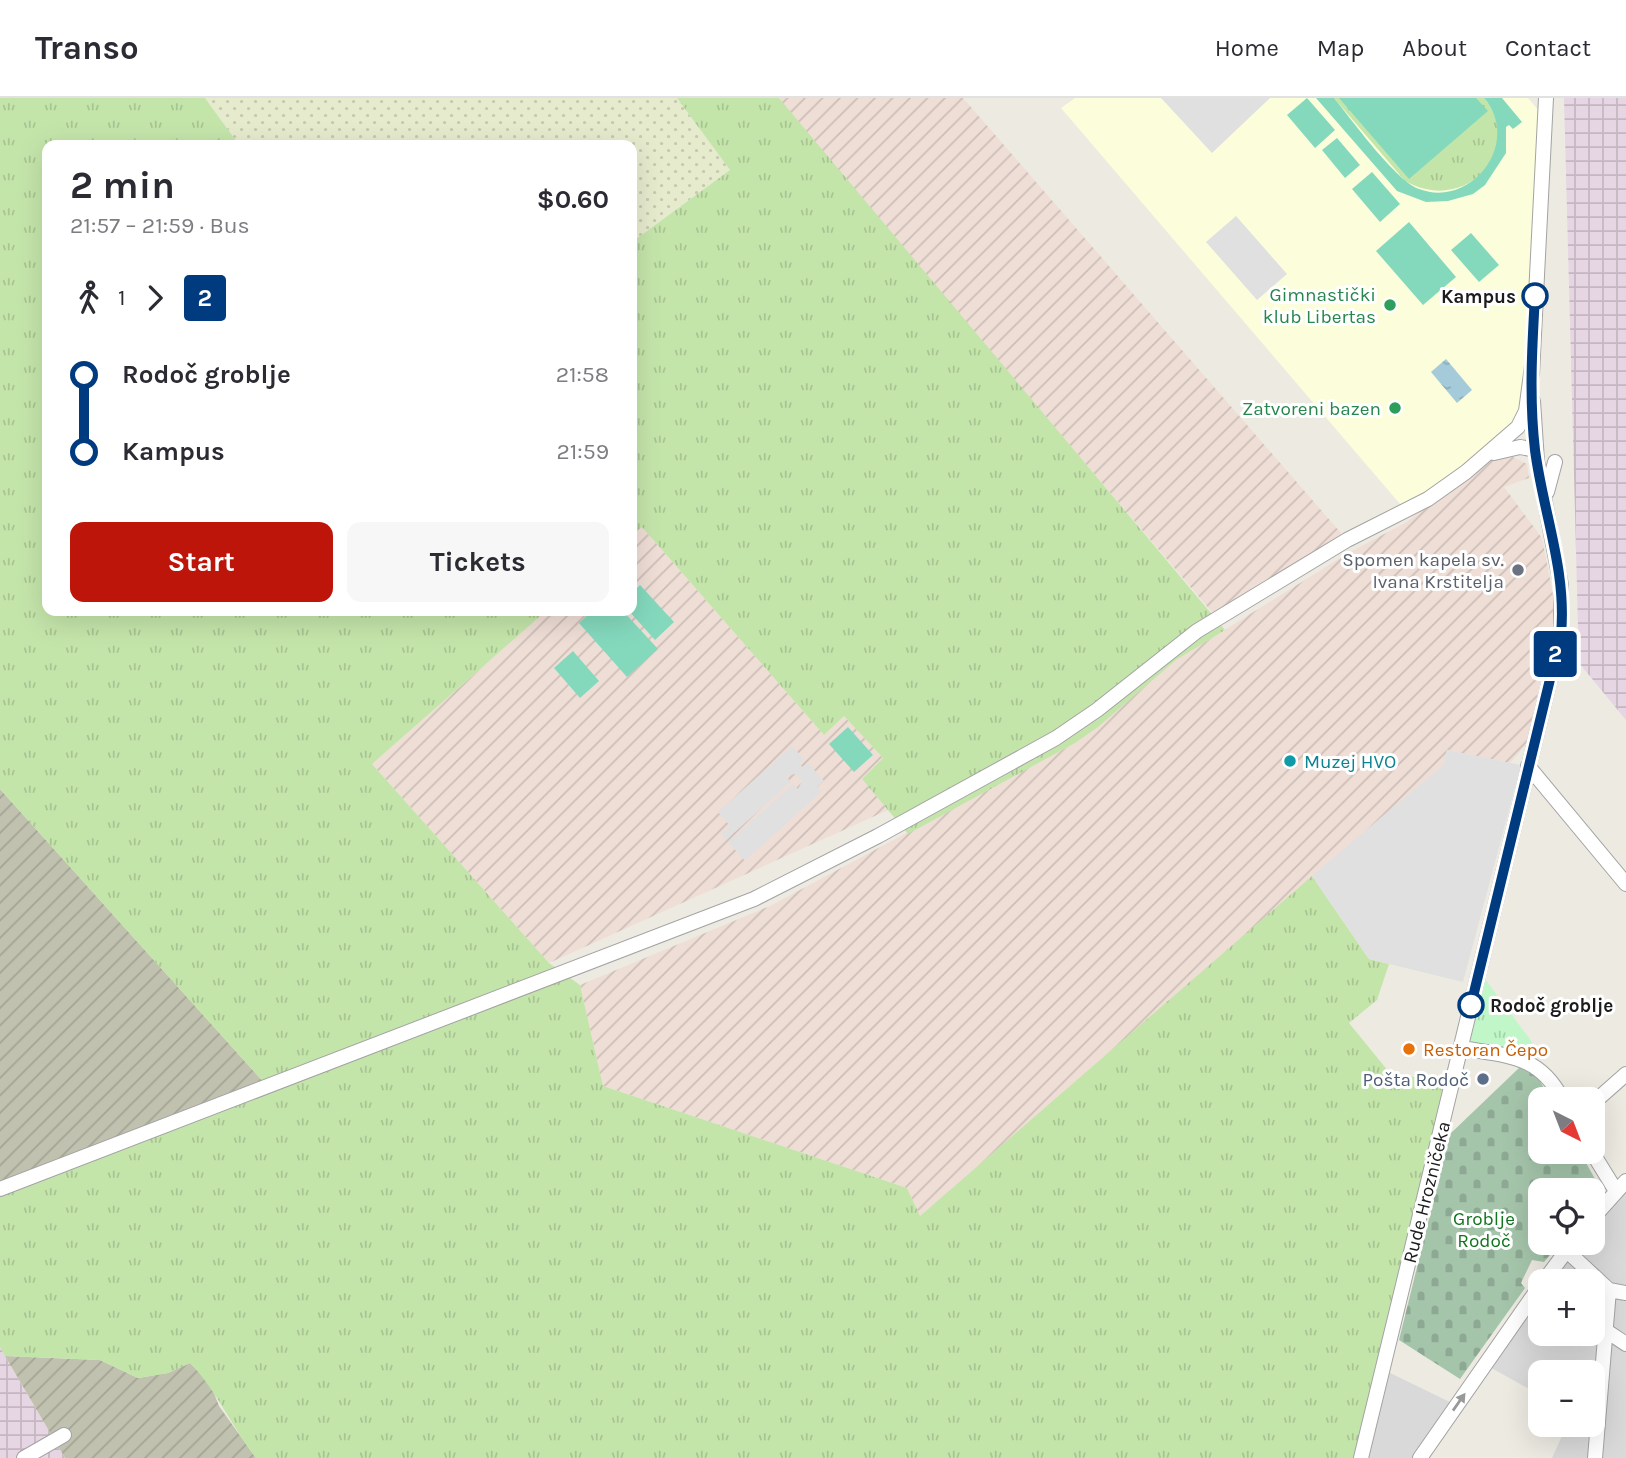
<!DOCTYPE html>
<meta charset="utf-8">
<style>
:root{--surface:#fff;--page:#f7f7f7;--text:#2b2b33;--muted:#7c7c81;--line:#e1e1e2;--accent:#be150a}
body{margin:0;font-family:Karla,sans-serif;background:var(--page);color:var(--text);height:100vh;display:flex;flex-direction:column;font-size:26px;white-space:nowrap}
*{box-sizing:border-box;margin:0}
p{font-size:23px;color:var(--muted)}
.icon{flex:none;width:38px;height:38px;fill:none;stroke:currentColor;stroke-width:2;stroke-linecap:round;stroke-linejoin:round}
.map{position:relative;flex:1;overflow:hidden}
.panel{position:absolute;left:42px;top:42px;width:595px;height:476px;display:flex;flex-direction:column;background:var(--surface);border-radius:14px;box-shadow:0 7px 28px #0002}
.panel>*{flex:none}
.badge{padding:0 14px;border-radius:5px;font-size:24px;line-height:46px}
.needle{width:46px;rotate:138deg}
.tools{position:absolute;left:1528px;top:989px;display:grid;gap:14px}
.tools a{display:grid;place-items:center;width:77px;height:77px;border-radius:14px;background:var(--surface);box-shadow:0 7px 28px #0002;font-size:35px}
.map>.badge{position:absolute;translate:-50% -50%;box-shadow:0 0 0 4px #fff}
.legs{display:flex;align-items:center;gap:10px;height:77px;padding:0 28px;font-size:23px}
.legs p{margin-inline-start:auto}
.overview{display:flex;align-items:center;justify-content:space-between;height:119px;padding:0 28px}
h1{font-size:38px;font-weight:700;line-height:52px}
.action{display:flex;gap:14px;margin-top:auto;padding:14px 28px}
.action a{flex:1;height:80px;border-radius:14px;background:var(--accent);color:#fff;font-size:28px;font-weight:700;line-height:80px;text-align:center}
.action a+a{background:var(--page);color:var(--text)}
ul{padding:0 28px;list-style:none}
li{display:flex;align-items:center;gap:24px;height:77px;font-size:26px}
li i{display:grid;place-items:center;width:10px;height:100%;margin:0 9px;background:currentColor}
li i::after{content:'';width:18px;height:18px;margin:-9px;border:5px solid;border-radius:50%;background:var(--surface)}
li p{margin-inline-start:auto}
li:first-child i{background:linear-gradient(#0000 50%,currentColor 0)}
li:last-child i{background:linear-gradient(currentColor 50%,#0000 0)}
header{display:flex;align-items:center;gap:42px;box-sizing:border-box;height:98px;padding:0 35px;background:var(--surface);border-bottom:2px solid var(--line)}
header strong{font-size:33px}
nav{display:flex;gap:38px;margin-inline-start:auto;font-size:24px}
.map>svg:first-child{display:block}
.residential{fill:#dad9d9}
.industrial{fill:url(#industrial-grid)}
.education{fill:#fbfddb}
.military{fill:url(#military-furrows)}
.construction{fill:url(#construction-furrows)}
.farmland{fill:url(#farmland-dots)}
.grass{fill:url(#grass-tufts)}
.cemetery{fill:url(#cemetery-stones)}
.park{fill:url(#park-tufts)}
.pitch{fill:#84d9bd}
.parking{fill:#e0e0e0}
.water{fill:url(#water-ripples)}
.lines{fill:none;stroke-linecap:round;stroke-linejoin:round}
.minor-casing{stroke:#a3a3a3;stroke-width:16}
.minor{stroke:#fff;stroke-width:14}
.oneway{fill:#999}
.line-1-casing{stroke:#fff;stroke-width:16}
.line-1{stroke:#003b80;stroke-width:10}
.stop-1-dot{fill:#fff;stroke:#003b80;stroke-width:3.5}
.leisure-dot{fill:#2e9e5b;stroke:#fff;stroke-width:2.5}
.worship-dot{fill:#6b7280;stroke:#fff;stroke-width:2.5}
.culture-dot{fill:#0f9aa8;stroke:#fff;stroke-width:2.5}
.food-dot{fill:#e8710a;stroke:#fff;stroke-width:2.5}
.service-dot{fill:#5c6f8a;stroke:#fff;stroke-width:2.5}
.labels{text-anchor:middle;stroke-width:6;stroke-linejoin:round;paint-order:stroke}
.leisure-label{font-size:19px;fill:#27864d;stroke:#fff;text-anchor:end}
.stop-label{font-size:19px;font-weight:bold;fill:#1c1c1c;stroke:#fff;text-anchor:end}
.worship-label{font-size:19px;fill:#5b616d;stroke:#fff;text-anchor:end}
.culture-label{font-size:19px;fill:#0d838f;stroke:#fff;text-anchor:start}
.food-label{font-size:19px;fill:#c56008;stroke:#fff;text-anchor:start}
.service-label{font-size:19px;fill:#4e5e75;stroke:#fff;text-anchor:end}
.street-label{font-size:19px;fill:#1c1c1c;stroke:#fff}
.park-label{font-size:19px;fill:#11741f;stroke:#fff}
</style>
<header>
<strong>Transo</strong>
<nav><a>Home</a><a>Map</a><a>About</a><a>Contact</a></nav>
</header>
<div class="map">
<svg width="1626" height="1360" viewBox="0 0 1626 1360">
<defs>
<pattern id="industrial-grid" width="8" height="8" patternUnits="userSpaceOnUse" patternTransform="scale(1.75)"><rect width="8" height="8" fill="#e6d5e2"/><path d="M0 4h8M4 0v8" fill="none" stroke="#c5b6c1"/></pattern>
<pattern id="military-furrows" width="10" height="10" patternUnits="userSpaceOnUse" patternTransform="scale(1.75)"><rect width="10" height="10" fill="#efded6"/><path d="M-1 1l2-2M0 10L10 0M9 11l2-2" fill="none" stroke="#ccbeb7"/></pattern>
<pattern id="construction-furrows" width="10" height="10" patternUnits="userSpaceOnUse" patternTransform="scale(1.75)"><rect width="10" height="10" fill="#c0c1ae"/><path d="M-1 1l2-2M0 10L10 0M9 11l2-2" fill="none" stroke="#a4a595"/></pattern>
<pattern id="farmland-dots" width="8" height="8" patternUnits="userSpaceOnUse" patternTransform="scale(1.75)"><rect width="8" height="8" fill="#e7ebce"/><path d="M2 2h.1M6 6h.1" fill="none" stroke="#c6c9b0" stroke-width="1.8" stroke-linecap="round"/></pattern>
<pattern id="grass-tufts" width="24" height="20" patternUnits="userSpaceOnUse" patternTransform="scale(1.75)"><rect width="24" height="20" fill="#c4e5aa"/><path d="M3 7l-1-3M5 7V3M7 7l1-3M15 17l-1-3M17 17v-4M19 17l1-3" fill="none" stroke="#a8c492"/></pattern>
<pattern id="cemetery-stones" width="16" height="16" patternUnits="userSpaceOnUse" patternTransform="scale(1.75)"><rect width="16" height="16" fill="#a5c5ab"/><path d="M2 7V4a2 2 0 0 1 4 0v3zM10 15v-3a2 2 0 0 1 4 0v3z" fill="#8da993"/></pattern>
<pattern id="park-tufts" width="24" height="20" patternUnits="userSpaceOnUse" patternTransform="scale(1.75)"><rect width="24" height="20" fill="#c0f6c8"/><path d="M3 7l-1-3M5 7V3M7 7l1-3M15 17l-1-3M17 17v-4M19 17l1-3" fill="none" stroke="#a4d2ab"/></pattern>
<pattern id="water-ripples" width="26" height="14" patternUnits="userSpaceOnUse" patternTransform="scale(1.75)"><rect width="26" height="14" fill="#a5cad9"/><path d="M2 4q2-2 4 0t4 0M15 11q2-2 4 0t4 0" fill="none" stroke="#8dadba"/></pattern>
</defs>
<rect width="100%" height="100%" fill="#edeae2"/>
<path class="residential" d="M1626 1083V1360H1552L1567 1327 1592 1326V1274H1540V1297L1486 1267 1540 1188V1236H1592V1183H1544L1573 1145 1592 1144 1593 1121Z
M1382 1271 1456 1307 1420 1360H1361Z"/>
<path class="industrial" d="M1564 0H1626V622L1579 565Z
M0 1249 5 1258 65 1360H0Z"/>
<path class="education" d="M1075 0H1528L1546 21 1523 322 1406 413 1061 10Z"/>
<path class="military" d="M774 0H963L1347 442 1217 520Z
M1507 356 1527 366 1529 380 1504 389 1542 440 1556 512 1527 645 1510 665 1447 652 1443 667 920 1118 907 1090 603 988 580 887 770 808 1075 645 1176 562 1350 454 1405 425 1472 375 1495 360Z
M641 428 823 636 844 618 883 660 862 681 888 712 549 865 372 666 546 513H632V437Z"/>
<path class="construction" d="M0 691 267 988 0 1091Z
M5 1258 100 1262 138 1280 168 1275 190 1265 210 1285 219 1308 256 1360H65Z"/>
<path class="farmland" d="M205 0H677L730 72 632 144V47H239Z"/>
<path class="grass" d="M0 0H205L239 47H47V513H546L372 666 549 865 580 887 603 988 907 1090 920 1118 1312 778 1369 861 1389 866 1377 902 1349 925 1402 990 1409 978 1452 986 1361 1360H256C232 1329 217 1293 190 1265L168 1275 138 1280 100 1262 5 1258 0 1249V1091L267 988 0 691Z
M677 0H779L1225 532 1176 562 1098 629 1075 645 908 736 862 681 883 660 844 618 824 637 642 429 632 437V144L730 72Z
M1334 0H1484C1527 50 1467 118 1405 83Z"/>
<path class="cemetery" d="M1520 969 1535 974 1550 1001H1540V1054H1580L1600 1090 1593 1106 1592 1092H1540V1144L1560 1145 1544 1164 1532 1162 1521 1185 1525 1190 1460 1281 1399 1242 1450 1036Z"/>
<path class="park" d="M1485 881 1532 944 1523 962 1461 950 1477 882Z"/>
<path class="pitch" d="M1307 0 1335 32 1315 50 1287 17Z
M1316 0H1334C1352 22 1395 82 1419 91 1472 111 1522 44 1484 0H1502L1522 24 1513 31 1509 27 1506 29V55L1485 87 1473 96 1448 103 1426 104 1397 93Z
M1339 0H1476L1488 13 1409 81Z
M1337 40 1360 67 1345 80 1322 52Z
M1372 74 1400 106 1380 124 1352 91Z
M1409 124 1456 179 1423 207 1376 153Z
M1471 135 1499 167 1479 184 1451 152Z
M640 487 674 524 655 542 629 513H632V495Z
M592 513H623L658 551 627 579 579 525Z
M573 553 599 583 580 600 554 570Z
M848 629 873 657 854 674 829 646Z"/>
<path class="parking" d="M1161 0H1270L1212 55Z
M1236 118 1287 176 1257 202 1206 144Z
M792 648 804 661 800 666 802 669 808 665 824 683 817 689 821 694 745 763 728 744 793 686 798 691 802 683 795 676 786 678 791 684 726 742 721 736 730 728 718 714Z
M1447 652 1521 667 1463 884 1369 861 1312 778 1443 667Z"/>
<path class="water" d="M1446 261 1472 292 1457 305 1431 274Z"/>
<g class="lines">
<g class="minor-casing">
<path id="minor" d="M1532 276 1546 0
M1494 355 1520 349 1536 352
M1547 394 1555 364
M1528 668 1626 786
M1461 950C1506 958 1539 956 1562 1001
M1592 1006 1626 976
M1592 1054 1616 1093
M0 1091 754 801 878 738 1056 640 1097 612 1197 533 1347 442 1428 401 1466 374 1518 329 1526 313 1532 268
M1592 1121 1626 1083
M1567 1153 1609 1192 1626 1195
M1544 1183 1573 1144
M1605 1232 1626 1246
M24 1360 64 1337
M1361 1360 1561 536V487L1537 363 1533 303
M1420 1360 1540 1188
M1595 1360 1609 1192"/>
</g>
<use href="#minor" class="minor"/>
</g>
<defs><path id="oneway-solid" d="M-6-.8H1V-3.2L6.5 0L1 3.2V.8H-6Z" transform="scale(1.75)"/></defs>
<use class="oneway" href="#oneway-solid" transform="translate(1459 1304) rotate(-55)"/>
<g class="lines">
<g class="line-1-casing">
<path id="line-1" d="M1471 907 1561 536C1567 473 1543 414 1535 352 1529 301 1532 249 1535 198"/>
</g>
<use href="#line-1" class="line-1"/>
</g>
<g class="stop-1-dot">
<circle cx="1535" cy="198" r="12"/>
<circle cx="1471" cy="907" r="12"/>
</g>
<g class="leisure-dot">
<circle cx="1390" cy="207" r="7"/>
<circle cx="1395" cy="310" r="7"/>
</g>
<circle class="worship-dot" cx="1518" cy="472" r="7"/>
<circle class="culture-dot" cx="1290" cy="663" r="7"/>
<circle class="food-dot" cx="1409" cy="951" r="7"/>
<circle class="service-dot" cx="1483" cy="981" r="7"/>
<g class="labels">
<g class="leisure-label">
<text x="1376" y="203">Gimnastički<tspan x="1376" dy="22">klub Libertas</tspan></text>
<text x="1381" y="317">Zatvoreni bazen</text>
</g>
<g class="stop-label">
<text x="1516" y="205">Kampus</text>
<text x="1490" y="914" text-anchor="start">Rodoč groblje</text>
</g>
<g class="worship-label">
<text x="1504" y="468">Spomen kapela sv.<tspan x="1504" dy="22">Ivana Krstitelja</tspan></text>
</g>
<g class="culture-label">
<text x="1304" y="670">Muzej HVO</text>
</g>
<g class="food-label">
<text x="1423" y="958">Restoran Čepo</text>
</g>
<g class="service-label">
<text x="1469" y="988">Pošta Rodoč</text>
</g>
<g class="street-label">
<text transform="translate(1426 1094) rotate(-76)" y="7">Rude Hrozničeka</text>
</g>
<g class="park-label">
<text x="1484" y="1127">Groblje<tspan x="1484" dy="22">Rodoč</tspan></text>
</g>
</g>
</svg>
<div class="tools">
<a><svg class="needle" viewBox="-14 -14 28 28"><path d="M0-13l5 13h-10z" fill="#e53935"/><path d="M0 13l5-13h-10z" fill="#7c7c81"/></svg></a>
<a><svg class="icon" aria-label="locate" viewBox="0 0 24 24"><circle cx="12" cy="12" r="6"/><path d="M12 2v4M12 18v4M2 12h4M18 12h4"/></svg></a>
<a>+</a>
<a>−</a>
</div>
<b class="badge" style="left:1555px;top:556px;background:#003b80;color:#fff">2</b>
<section class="panel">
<div class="overview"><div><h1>2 min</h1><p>21:57 – 21:59 · Bus</p></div><b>$0.60</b></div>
<div class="legs"><svg class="icon" aria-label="walk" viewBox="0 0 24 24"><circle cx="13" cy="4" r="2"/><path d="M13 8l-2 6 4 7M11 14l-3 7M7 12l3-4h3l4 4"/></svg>1<svg class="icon" aria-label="forward" viewBox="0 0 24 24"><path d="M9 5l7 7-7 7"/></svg><b class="badge" style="background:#003b80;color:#fff">2</b></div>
<ul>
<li><i style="color:#003b80"></i><b>Rodoč groblje</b><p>21:58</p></li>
<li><i style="color:#003b80"></i><b>Kampus</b><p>21:59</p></li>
</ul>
<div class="action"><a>Start</a><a>Tickets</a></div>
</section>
</div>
